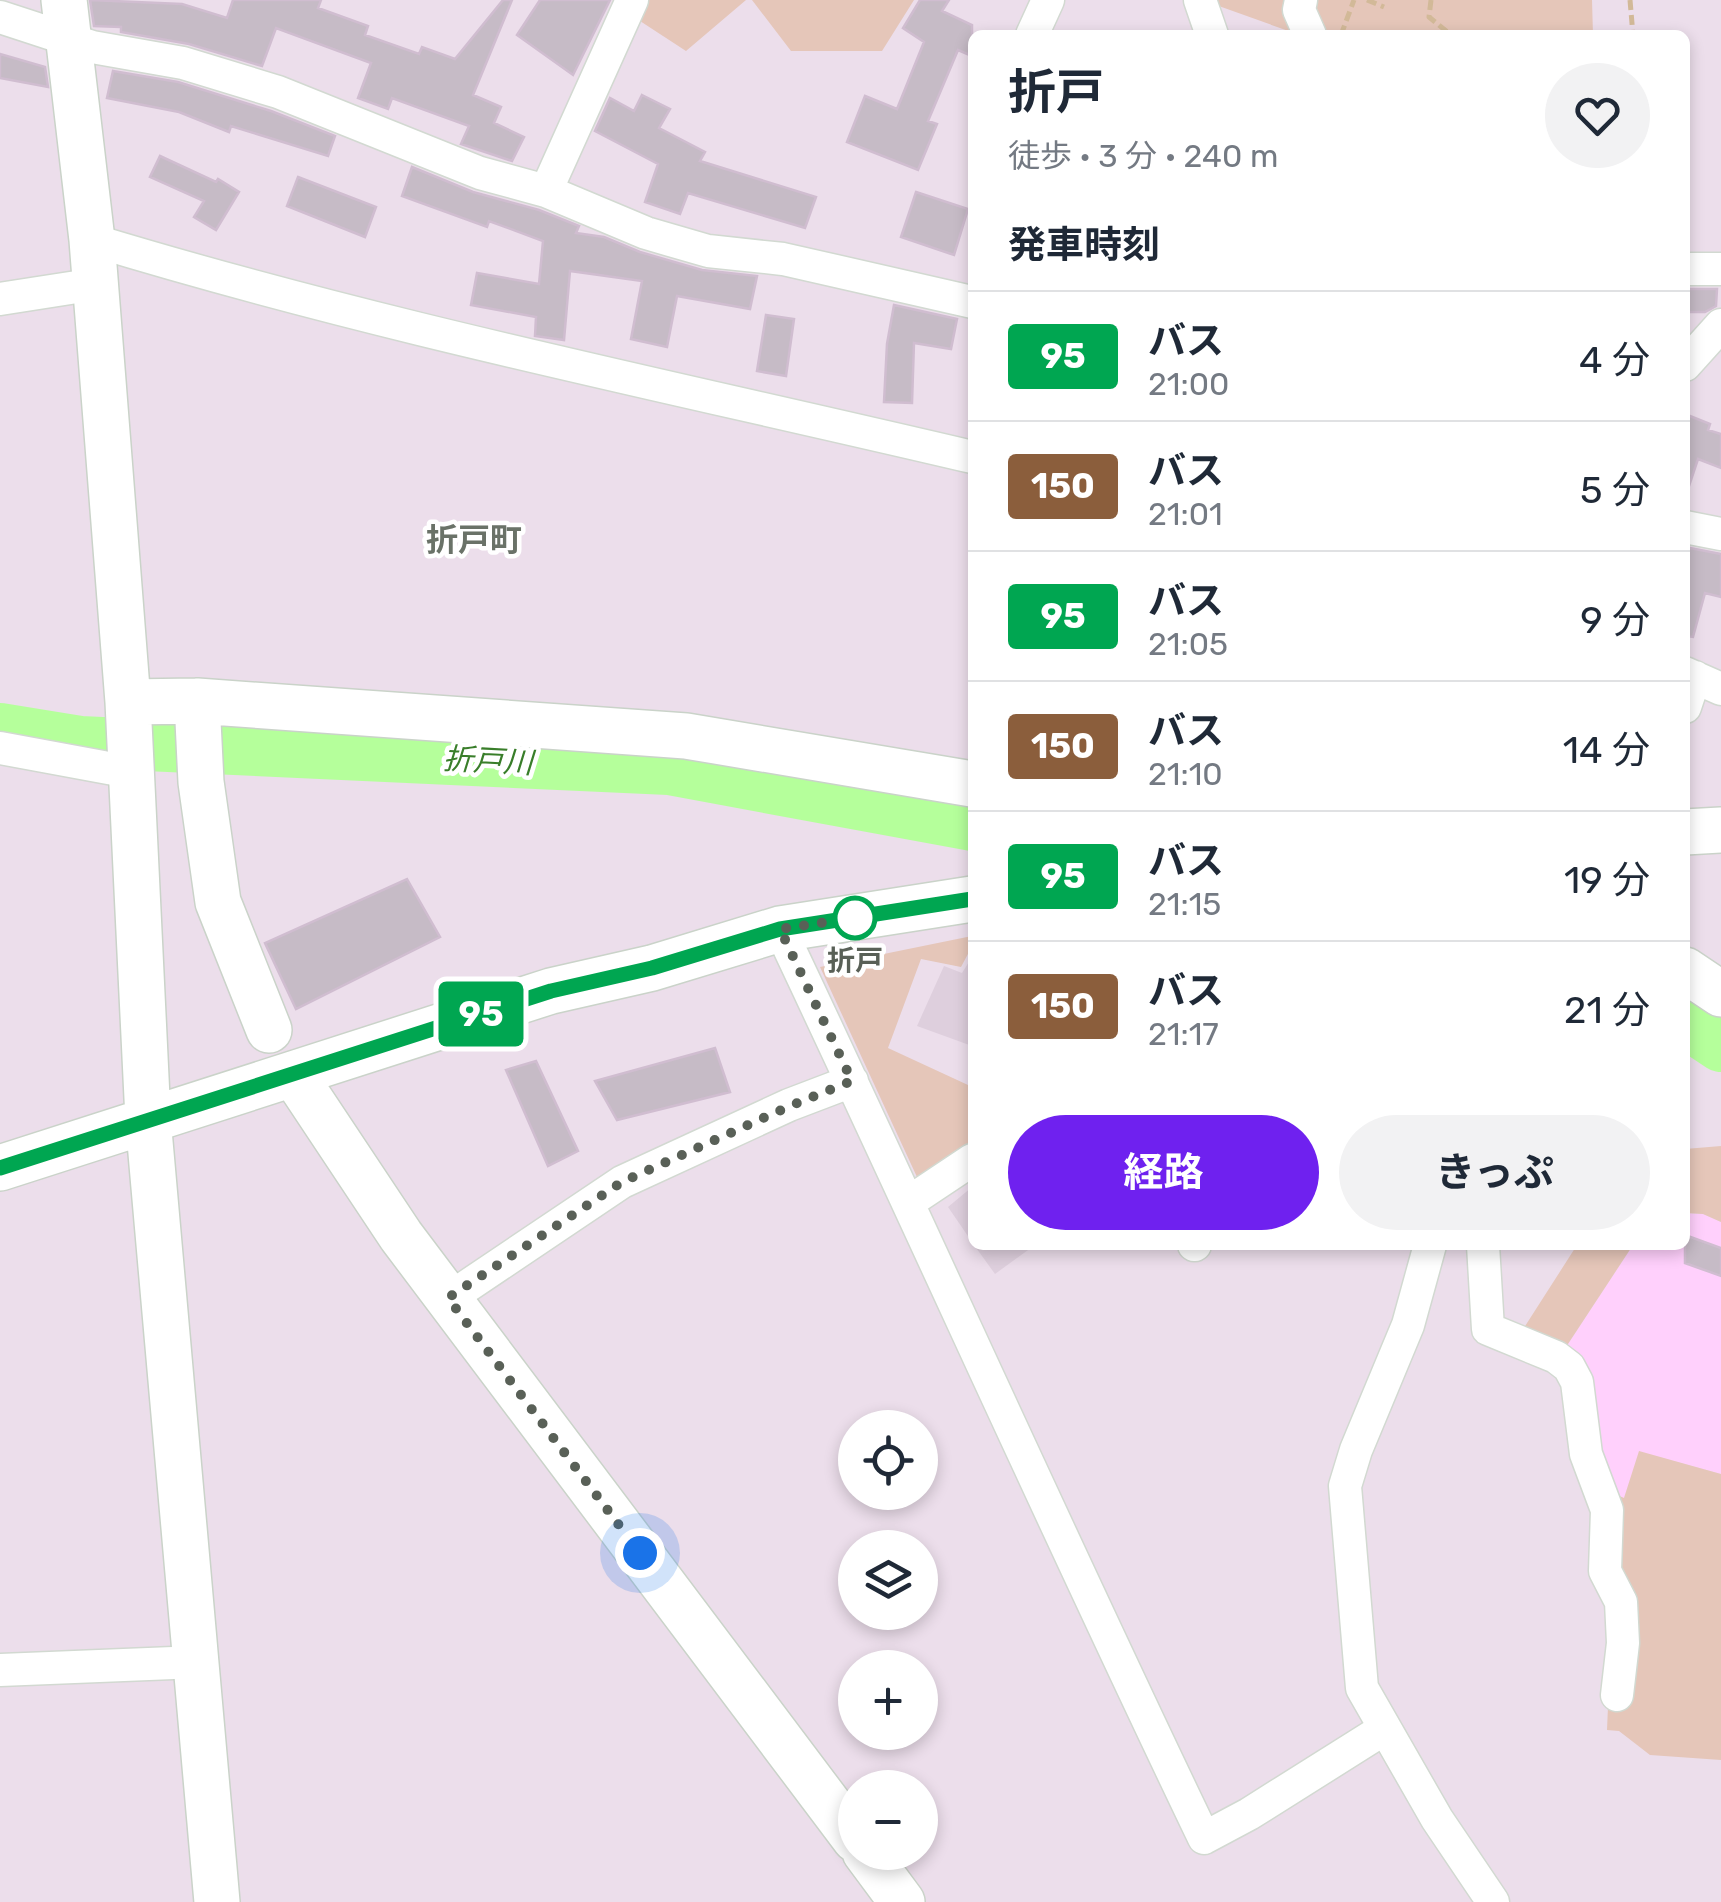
<!DOCTYPE html>
<html lang="ja">
<meta charset="utf-8">
<style>
:root{--surface:#fff;--page:#f2f2f3;--text:#1f2937;--muted:#747a83;--line:#e0e1e3;--accent:#6f21ef}
body{margin:0;font-family:Rubik,"Noto Sans JP",sans-serif;background:var(--page);color:var(--text);height:100vh;display:flex;flex-direction:column;font-size:38px;white-space:nowrap}
*{box-sizing:border-box;margin:0}
p{font-size:32px;color:var(--muted)}
.icon{flex:none;width:55px;height:55px;fill:none;stroke:currentColor;stroke-width:2;stroke-linecap:round;stroke-linejoin:round}
.map{position:relative;flex:1;overflow:hidden}
.drawer{position:absolute;left:968px;top:30px;width:722px;height:1220px;display:flex;flex-direction:column;background:var(--surface);border-radius:15px;box-shadow:0 5px 15px #0003}
.drawer>*{flex:none}
.badge{padding:0 20px;border-radius:8px;font-size:35px;line-height:65px}
.buttons{position:absolute;left:838px;top:1410px;display:grid;gap:20px}
.buttons a{display:grid;place-items:center;width:100px;height:100px;border-radius:50%;background:var(--surface);box-shadow:0 5px 15px #0003;font-size:50px}
.you{position:absolute;width:50px;height:50px;margin:-25px;border:8px solid #fff;border-radius:50%;background:#1a73e8;box-shadow:0 0 0 15px #1a73e833}
.map>.badge{position:absolute;translate:-50% -50%;box-shadow:0 0 0 5px #fff}
h2{padding:0 40px;font-size:38px;line-height:90px}
.round{display:grid;place-items:center;flex:none;width:105px;height:105px;border-radius:52px;background:var(--page)}
.headline{display:flex;align-items:center;justify-content:space-between;height:170px;padding:0 40px}
h1{font-size:48px;font-weight:700;line-height:75px}
.primary-button{display:flex;gap:20px;margin-top:auto;padding:20px 40px}
.primary-button a{flex:1;height:115px;border-radius:60px;background:var(--accent);color:#fff;font-size:40px;font-weight:700;line-height:115px;text-align:center}
.primary-button a+a{background:var(--page);color:var(--text)}
ul{padding:0;list-style:none}
li{display:flex;align-items:center;gap:30px;height:130px;padding:0 40px;border-top:2px solid var(--line)}
li div{flex:1}
li b{display:block;font-size:38px}
li em{font-style:normal}
li .badge{min-width:110px;font-weight:700;text-align:center}
.map>svg:first-child{display:block}
.commercial{fill:#ffd0fc}
.education{fill:#decfdd}
.green{fill:#e5c6b9}
.lines{fill:none;stroke-linecap:round;stroke-linejoin:round}
.river{stroke:#b5ff9b;stroke-width:52}
.building{fill:#c6bbc6;stroke:#d0bdd0;stroke-width:2.5}
.street-casing{stroke:#d2d9d1;stroke-width:35}
.secondary-casing{stroke:#cad3c9;stroke-width:48}
.path{stroke:#d2b998;stroke-width:5;stroke-dasharray:10 5;stroke-linecap:butt}
.street{stroke:#fff;stroke-width:32}
.secondary{stroke:#fff;stroke-width:45}
.line-casing{stroke:#fff;stroke-width:22}
.line{stroke:#00a651;stroke-width:15}
.walk{stroke:#596057;stroke-width:10;stroke-dasharray:0 18}
.stop-dot{fill:#fff;stroke:#00a651;stroke-width:5}
.labels{text-anchor:middle;stroke-width:9;stroke-linejoin:round;paint-order:stroke}
.stop-label{font-size:28px;font-weight:bold;fill:#596057;stroke:#fff}
.water-label{font-size:30px;font-style:italic;fill:#397e2a;stroke:#fff}
.quarter-label{font-size:32px;font-weight:bold;fill:#6a7268;stroke:#fff}
</style>
<div class="map">
<svg width="1721" height="1902" viewBox="0 0 1721 1902">
<rect width="100%" height="100%" fill="#ecdeeb"/>
<path class="commercial" d="M1685 1213 1703 1214 1721 1222V1474L1640 1452 1624 1498 1617 1495 1566 1347 1633 1245H1685Z"/>
<path class="education" d="M972 957V1046L917 1026 944 966 962 973Z
M972 1187V1242L948 1207Z
M974 1245H1035L995 1274Z"/>
<path class="green" d="M648 0H746L686 51 640 21Z
M752 0H914L882 51H791Z
M1202 0H1292L1294 33Z
M1310 0H1592L1593 35H1318Z
M972 936V953L969 952 961 967 921 959 888 1048 968 1085 972 1071V1147L917 1177 820 967Z
M1721 1146V1222L1703 1214 1685 1213V1149Z
M1577 1245H1633L1566 1347 1522 1331Z
M1639 1451 1721 1474V1760L1650 1755 1619 1731 1607 1730 1617 1495 1624 1498Z"/>
<g class="lines">
<path class="river" d="M0 729 80 742 669 769 972 825
M1685 1022 1721 1046"/>
</g>
<path class="building" d="M90 0 182 4 227 18 233 0H321L318 8 368 26 365 35 419 54 422 47 455 59 503 0H512L473 95 501 107 494 123 524 137 512 161 461 144 469 126 392 98 388 109 358 98 371 63 276 28 262 66 189 44 121 32V27L94 26Z
M540 0H610L573 75 517 35Z
M920 0H949L942 11 972 25V56L958 50 928 121 937 124 918 170 847 142 865 96 897 109 924 42 903 28Z
M0 54 45 67 48 87 0 78Z
M113 71 178 82 271 111 335 136 328 156 231 126 229 132 179 112 107 98Z
M642 95 670 109 659 128 705 152 700 161 816 197 805 228 688 193 680 214 645 202 658 164 595 131 610 98 634 111Z
M160 156 216 182 218 179 239 192 216 230 194 217 204 201 150 177Z
M412 167 473 192 539 210 579 226 576 233 604 237 640 252 702 270 757 276 750 309 677 296 667 347 631 339 642 281 570 271 564 340 535 336 536 317 471 305 477 273 539 284 543 241 489 221 487 227 402 196Z
M298 177 376 207 365 237 287 206Z
M916 192 968 209 954 255 901 237Z
M1685 289H1717L1716 306 1705 312H1685Z
M894 305 957 319 951 349 914 343 912 403 884 402 887 344Z
M766 315 794 319 786 376 757 371Z
M1685 414 1710 424 1708 430 1721 434V468L1698 459 1689 486H1685Z
M1685 547 1721 554V597L1705 593 1693 637 1685 636Z
M407 879 440 937 296 1009 265 943Z
M715 1048 730 1092 617 1120 595 1081Z
M536 1061 578 1151 548 1166 506 1070Z
M1685 1235 1721 1248V1276L1685 1263Z"/>
<g class="lines">
<g class="street-casing">
<path id="street" d="M1200 0 1212 35
M1301 0 1299 10 1310 35
M0 17 92 47 183 63 278 92 480 173 546 191 646 233 708 251 783 259 972 302
M1032 35 1048 0
M546 191 632 0
M92 240C381 328 679 388 972 457
M1685 269H1721
M0 299 96 284
M1685 365 1721 325
M1685 527 1721 534
M1685 673 1721 689
M1685 707 1695 677
M0 748 130 772
M780 929C923 1231 1059 1537 1204 1838L1249 1814 1384 1729
M909 1202 972 1160
M1194 1245H1195
M1430 1245 1408 1325 1356 1450 1345 1486 1362 1688 1437 1819 1493 1902
M1483 1245 1488 1329 1556 1357 1569 1367 1577 1382 1586 1454 1607 1510 1605 1571 1621 1602 1623 1643 1617 1695
M448 1299 622 1182 789 1105 852 1081
M0 1670 198 1662"/>
</g>
<g class="secondary-casing">
<path id="secondary" d="M64 0 92 240 128 702 148 1119 217 1902
M197 701 201 782 218 902 269 1030
M128 702 197 701 686 736 972 784
M1685 832 1721 830
M1685 970 1721 994
M294 1075 401 1236 855 1839
M0 1168 551 991 652 968 780 929 972 899
M865 1852 902 1902"/>
</g>
<path class="path" d="M1367 0 1384 7
M1431 0 1429 17 1451 35
M1630 0 1633 35
M1341 35 1354 0"/>
<use href="#street" class="street"/>
<use href="#secondary" class="secondary"/>
</g>
<g class="lines">
<g class="line-casing">
<path id="line" d="M0 1168 551 991 652 968 780 929 972 899"/>
</g>
<use href="#line" class="line"/>
<path class="walk" d="M640 1553 448 1298 622 1182 790 1106 852 1081 780 929 855 918"/>
</g>
<circle class="stop-dot" cx="855" cy="918" r="20"/>
<g class="labels">
<g class="stop-label">
<text x="855" y="970">折戸</text>
</g>
<g class="water-label">
<text transform="translate(488 761) rotate(3)" y="10">折戸川</text>
</g>
<g class="quarter-label">
<text x="474" y="551">折戸町</text>
</g>
</g>
</svg>
<div class="buttons">
<a><svg class="icon" aria-label="locate" viewBox="0 0 24 24"><circle cx="12" cy="12" r="6"/><path d="M12 2v4M12 18v4M2 12h4M18 12h4"/></svg></a>
<a><svg class="icon" aria-label="layers" viewBox="0 0 24 24"><path d="M12 4l9 5-9 5-9-5zM3 14l9 5 9-5"/></svg></a>
<a>+</a>
<a>−</a>
</div>
<div class="you" style="left:640px;top:1553px"></div>
<b class="badge" style="left:481px;top:1014px;background:#00a651;color:#fff">95</b>
<section class="drawer">
<div class="headline"><div><h1>折戸</h1><p>徒歩 · 3 分 · 240 m</p></div><a class="round"><svg class="icon" aria-label="heart" viewBox="0 0 24 24"><path d="M12 20l-8-8c-3-5 5-10 8-4 3-6 11-1 8 4z"/></svg></a></div>
<h2>発車時刻</h2>
<ul>
<li><span class="badge" style="background:#00a651;color:#fff">95</span><div><b>バス</b><p>21:00</p></div><em>4 分</em></li>
<li><span class="badge" style="background:#8b5e3c;color:#fff">150</span><div><b>バス</b><p>21:01</p></div><em>5 分</em></li>
<li><span class="badge" style="background:#00a651;color:#fff">95</span><div><b>バス</b><p>21:05</p></div><em>9 分</em></li>
<li><span class="badge" style="background:#8b5e3c;color:#fff">150</span><div><b>バス</b><p>21:10</p></div><em>14 分</em></li>
<li><span class="badge" style="background:#00a651;color:#fff">95</span><div><b>バス</b><p>21:15</p></div><em>19 分</em></li>
<li><span class="badge" style="background:#8b5e3c;color:#fff">150</span><div><b>バス</b><p>21:17</p></div><em>21 分</em></li>
</ul>
<div class="primary-button"><a>経路</a><a>きっぷ</a></div>
</section>
</div>
